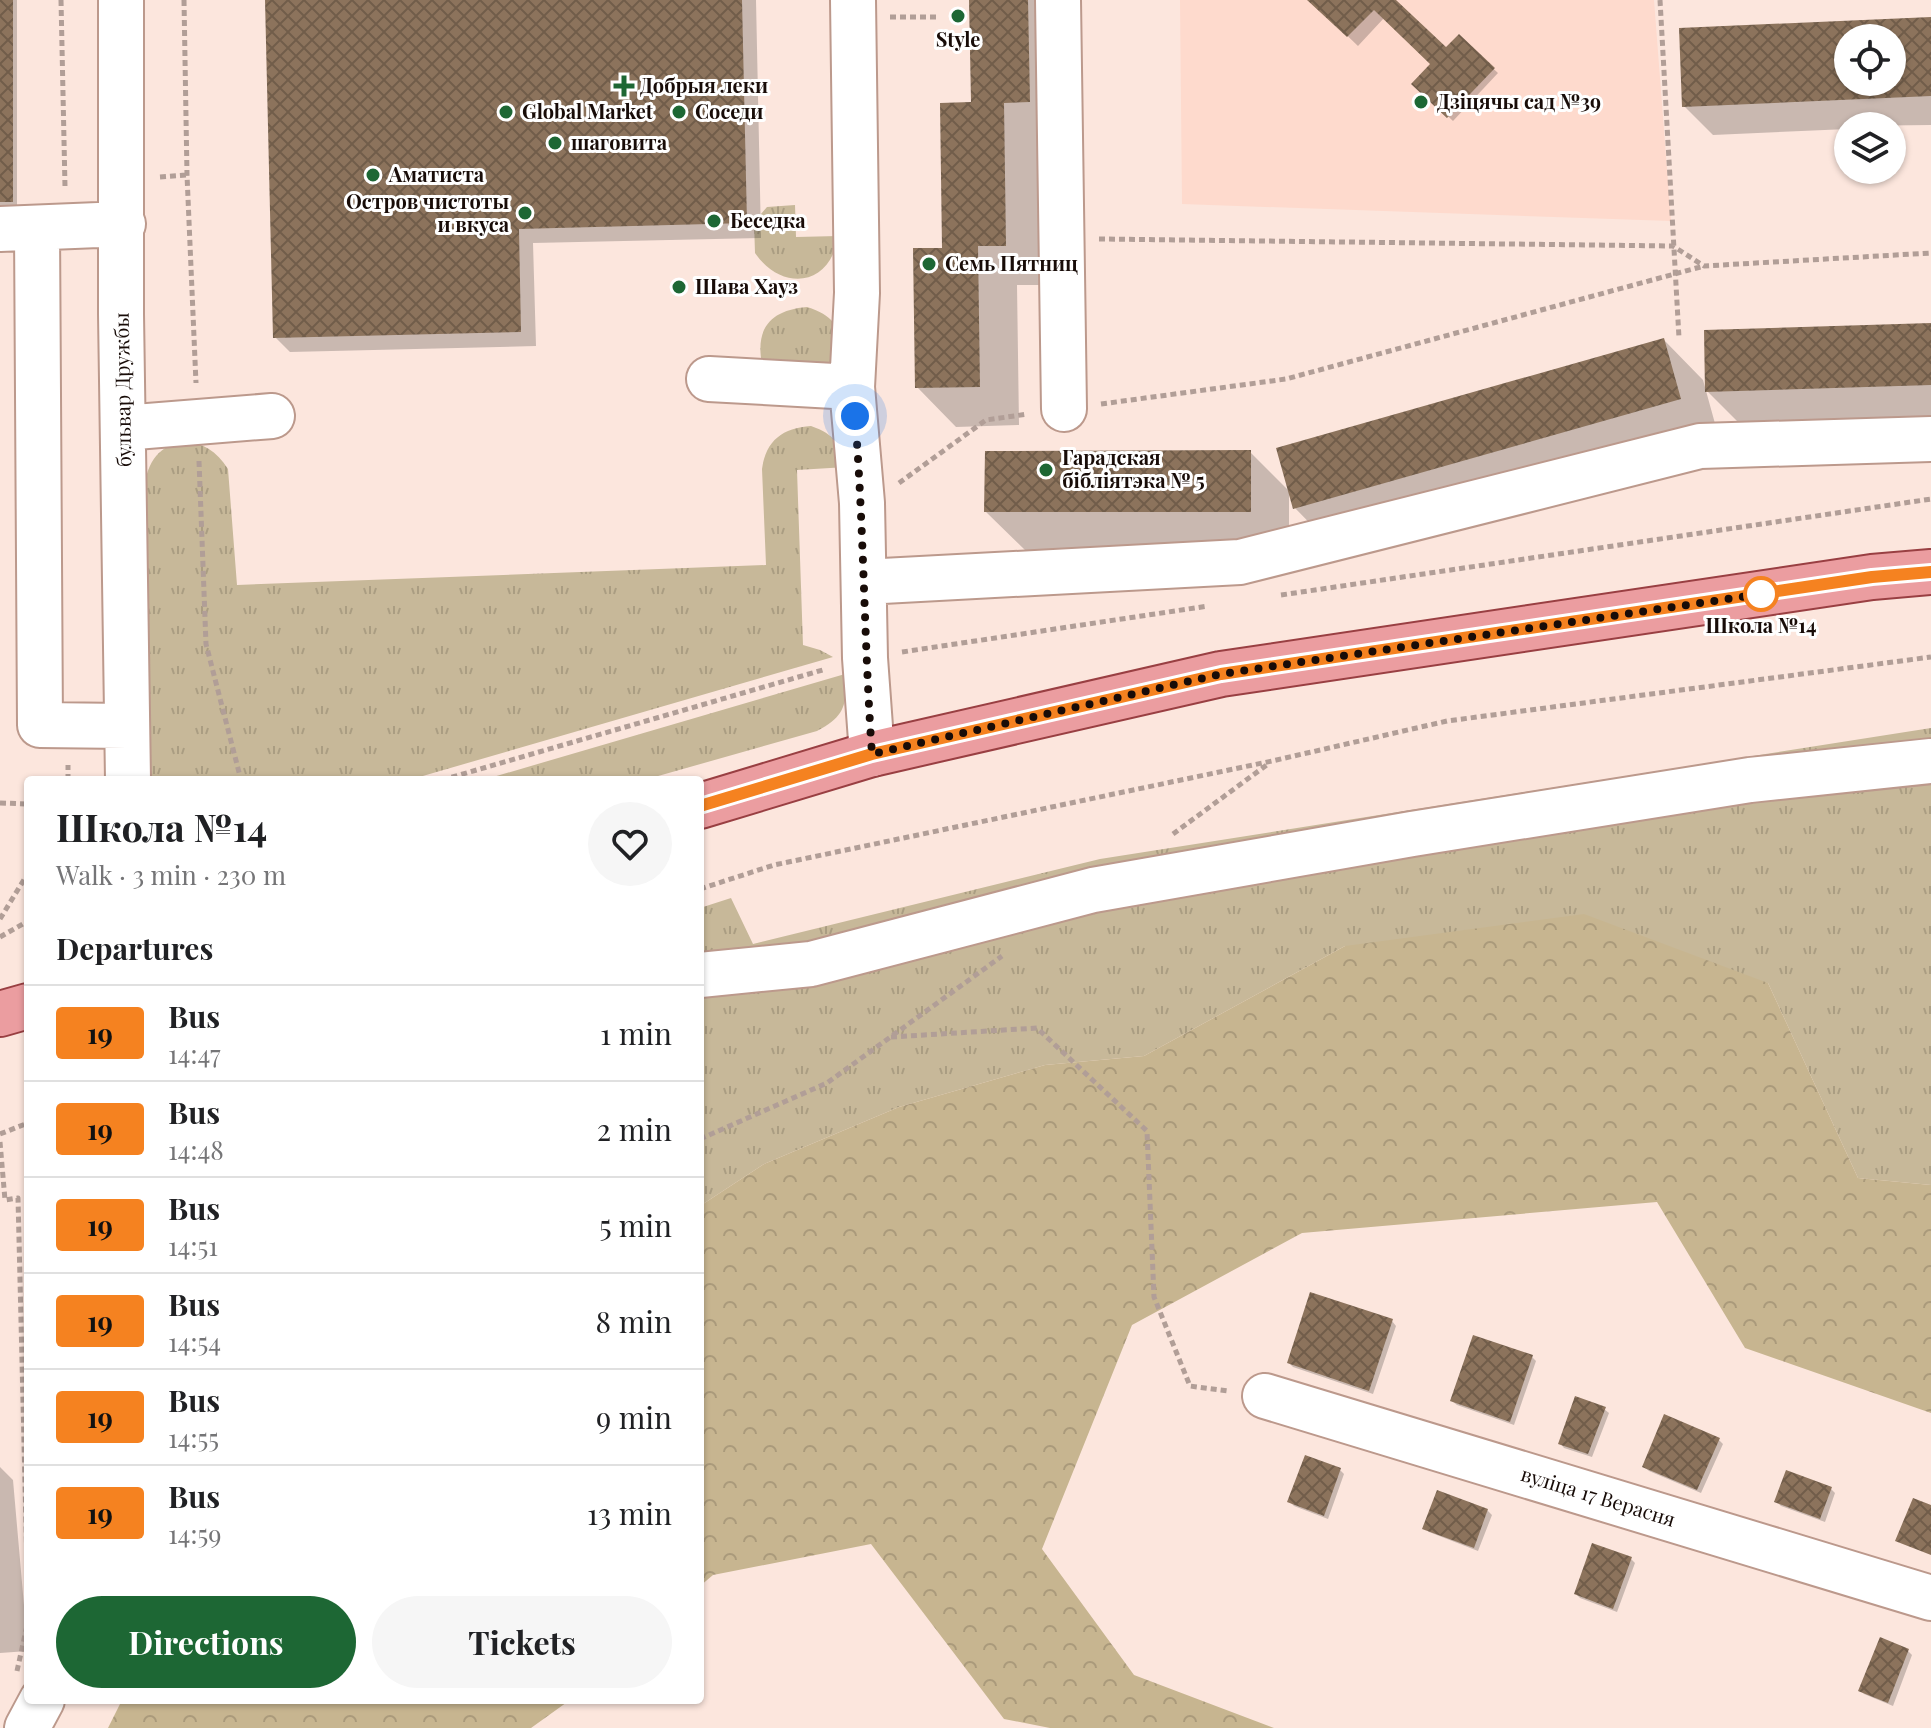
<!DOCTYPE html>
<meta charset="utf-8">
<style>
:root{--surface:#fff;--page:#f6f6f6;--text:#202124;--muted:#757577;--line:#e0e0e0;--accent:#1d6734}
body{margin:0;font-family:"Playfair Display",serif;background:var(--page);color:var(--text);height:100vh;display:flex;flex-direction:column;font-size:30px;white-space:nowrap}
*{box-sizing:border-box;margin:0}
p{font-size:26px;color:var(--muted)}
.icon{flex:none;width:44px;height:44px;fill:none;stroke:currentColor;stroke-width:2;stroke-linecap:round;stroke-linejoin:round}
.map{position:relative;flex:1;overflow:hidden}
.sheet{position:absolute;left:24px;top:776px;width:680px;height:928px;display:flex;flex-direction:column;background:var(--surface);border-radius:8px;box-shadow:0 2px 6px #0004}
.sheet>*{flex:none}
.badge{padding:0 16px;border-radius:6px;font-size:28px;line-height:52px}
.buttons{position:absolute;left:1834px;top:24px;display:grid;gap:16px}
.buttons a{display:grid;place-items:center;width:72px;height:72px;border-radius:50%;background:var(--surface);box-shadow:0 2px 6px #0004;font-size:40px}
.you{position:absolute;width:40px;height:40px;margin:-20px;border:6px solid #fff;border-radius:50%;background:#1a73e8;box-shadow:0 0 0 12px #1a73e833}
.map>.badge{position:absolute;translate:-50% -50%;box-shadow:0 0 0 4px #fff}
h2{padding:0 32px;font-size:30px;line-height:72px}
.round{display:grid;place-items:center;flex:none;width:84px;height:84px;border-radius:42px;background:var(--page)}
.overview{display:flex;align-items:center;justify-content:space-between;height:136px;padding:0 32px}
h1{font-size:38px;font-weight:700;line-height:60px}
.button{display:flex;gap:16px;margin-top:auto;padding:16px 32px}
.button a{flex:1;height:92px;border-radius:48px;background:var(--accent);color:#fff;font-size:32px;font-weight:700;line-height:92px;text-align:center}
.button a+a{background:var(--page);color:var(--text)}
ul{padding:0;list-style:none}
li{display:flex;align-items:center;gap:24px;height:96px;padding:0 32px;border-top:2px solid var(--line)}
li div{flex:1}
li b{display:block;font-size:30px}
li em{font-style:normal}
li .badge{min-width:88px;font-weight:700;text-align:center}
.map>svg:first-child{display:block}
.built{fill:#fedacd}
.grass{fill:url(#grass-tufts)}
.forest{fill:url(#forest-crowns)}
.shadow{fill:#0003;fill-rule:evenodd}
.building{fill:url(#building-cross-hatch);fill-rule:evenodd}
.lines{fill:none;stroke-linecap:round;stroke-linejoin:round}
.minor-casing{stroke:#bc998c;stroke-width:48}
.major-casing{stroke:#993f42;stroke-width:48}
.path{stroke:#b19e97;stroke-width:5;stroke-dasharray:6 4;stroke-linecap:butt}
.minor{stroke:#fff;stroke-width:44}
.major{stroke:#eb9da0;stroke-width:44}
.line-casing{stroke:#fff;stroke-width:18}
.line{stroke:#f58220;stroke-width:12}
.walk{stroke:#180c08;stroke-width:8;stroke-dasharray:0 14.4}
.poi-dot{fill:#1d6734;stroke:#fff;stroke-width:3}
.stop-dot{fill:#fff;stroke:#f58220;stroke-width:4}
.labels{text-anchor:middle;stroke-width:6;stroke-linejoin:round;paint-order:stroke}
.poi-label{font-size:20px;font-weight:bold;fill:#180c08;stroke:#fff;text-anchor:start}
.street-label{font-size:20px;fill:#180c08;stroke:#fff}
.stop-label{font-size:20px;font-weight:bold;fill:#180c08;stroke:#fff}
</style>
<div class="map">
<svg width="1931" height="1728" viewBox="0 0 1931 1728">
<defs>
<pattern id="grass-tufts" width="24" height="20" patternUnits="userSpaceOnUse" patternTransform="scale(2)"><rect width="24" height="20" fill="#c7b899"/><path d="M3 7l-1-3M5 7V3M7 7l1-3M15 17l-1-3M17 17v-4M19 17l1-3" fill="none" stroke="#aa9d82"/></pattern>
<pattern id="forest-crowns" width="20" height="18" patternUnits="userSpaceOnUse" patternTransform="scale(2)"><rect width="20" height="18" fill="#c7b590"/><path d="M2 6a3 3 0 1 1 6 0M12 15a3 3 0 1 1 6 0" fill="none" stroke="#aa9a7b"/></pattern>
<pattern id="building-cross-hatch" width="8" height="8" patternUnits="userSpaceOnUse" patternTransform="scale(2)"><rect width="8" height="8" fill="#8c735c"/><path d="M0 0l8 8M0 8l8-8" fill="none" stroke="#715d4a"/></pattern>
</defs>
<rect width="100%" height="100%" fill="#fce6dd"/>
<path class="built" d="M1180 0H1654L1671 221 1182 204Z"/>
<path class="grass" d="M795 205 796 237 838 236C831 287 782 292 755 253L754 222 767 207Z
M807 307C847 320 840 339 836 373L762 364C755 328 771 310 807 307Z
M811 426C836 435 838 443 847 467L797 470 803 645 820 650 833 657 409 780H146L145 485C150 435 203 427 228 469L237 585 766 565 762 469C766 440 783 428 811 426Z
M845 674C847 704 846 716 817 731L644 780H483Z
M1931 728V1185L1858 1178 1768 983 1345 946 1144 1056 1045 1065 899 1107 764 1164 700 1206V908L731 898 753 944 1100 859Z"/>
<path class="forest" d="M1584 914 1768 983 1858 1178 1931 1185V1413L1745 1348 1657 1202 1302 1233 1132 1325 1042 1549 1134 1675 1274 1728H1050L1004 1719 871 1544 713 1575 700 1586V1206L764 1164 899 1107 1045 1065 1144 1056 1345 946Z
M122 1700H570L531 1728H108Z"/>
<path class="shadow" d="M0 0H17V206H0Z
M267 0H756L761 238 533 243 536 346 290 352 275 337Z
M971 0H1066L1044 285H1017L1019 425 956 427 917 387 973 104Z
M1310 0H1393L1446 50 1459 37 1498 73 1453 121 1414 84 1433 64 1384 18 1358 46Z
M1931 19V125L1848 126V129L1713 135 1684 106 1681 30ZM1848 38H1892V82H1848Z
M1931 325V425L1747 431 1707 391Z
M1664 340 1703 380 1719 438 1334 548 1295 508 1289 494V551H1026L986 512 1250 452 1290 492Z
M1392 1321 1396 1326 1373 1394 1293 1367 1289 1363Z
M1532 1357 1536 1361 1514 1425 1457 1405 1452 1401Z
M1604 1409 1609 1413 1592 1457 1564 1448 1560 1443Z
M1718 1439 1723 1444 1701 1493 1649 1471 1644 1467Z
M0 1467 13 1480 28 1651 0 1653Z
M1340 1470 1344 1474 1328 1519 1294 1506 1290 1502Z
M1831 1489 1835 1493 1825 1522 1781 1506 1776 1501Z
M1487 1510 1492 1515 1478 1551 1429 1532 1425 1528Z
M1631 1559 1635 1563 1617 1612 1580 1598 1576 1594Z
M1908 1651 1912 1655 1893 1706 1864 1694 1860 1690Z"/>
<path class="building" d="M0 0H13V202H0Z
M265 0H742L747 223 519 229 521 332 273 338Z
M969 0H1028L1030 102 1004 103 1006 246H978L980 387 915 388 913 248H942L940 103 971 102Z
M1307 0H1396L1446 47 1459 34 1495 68 1447 118 1411 84 1430 64 1374 10 1347 37Z
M1931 17V96L1682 107 1679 28ZM1848 38H1892V82H1848Z
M1931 323V385L1705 392 1704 330Z
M1664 338 1681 399 1293 509 1276 448Z
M1251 450V512H984L985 451Z
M1310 1292 1393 1319 1369 1391 1287 1363Z
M1473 1335 1533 1355 1510 1422 1450 1401Z
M1575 1396 1606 1407 1588 1454 1558 1444Z
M1664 1414 1720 1438 1697 1490 1642 1467Z
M1305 1455 1341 1468 1324 1516 1287 1502Z
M1786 1470 1832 1487 1820 1519 1774 1502Z
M1437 1490 1488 1509 1474 1548 1422 1529Z
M1913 1498 1931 1505V1555L1895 1541Z
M1592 1543 1632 1557 1613 1609 1574 1594Z
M1880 1637 1909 1649 1888 1703 1858 1691Z"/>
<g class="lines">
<g class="minor-casing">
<path id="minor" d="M121 0V314L128 780
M853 0 857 293 852 387 862 503 865 658 872 754
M1058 0 1064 409
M37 228 40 725 127 726
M0 229 123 224
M709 379 852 387
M123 428 272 416
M864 582 1240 562 1700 446 1931 439
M700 975 811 964 1093 890 1412 834 1750 780 1931 761
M1265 1396 1931 1598
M27 1728 42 1700"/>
</g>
<g class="major-casing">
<path id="major" d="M700 806 872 754 1221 674 1872 577 1931 572
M0 1014 28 1006"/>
</g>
<path class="path" d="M61 0 65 187
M184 0 187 175 196 383
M1660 0 1679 338
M890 17H940
M160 177 187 175
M1099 239 1673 246 1704 266 1931 253
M1101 404 1286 379 1704 266
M199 461 206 644 241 780
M899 483 986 420 1028 414
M1281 595 1931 499
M902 652 1208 606
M68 780V765
M442 780 826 669
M0 803 28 804
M1173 834 1268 764
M700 889 774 865 1272 761 1447 721 1931 657
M0 919 28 873
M0 937 28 921
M891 1037 1037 1028 1147 1131 1154 1297 1190 1386 1228 1391
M0 1134 28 1123
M700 1139 827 1083 1002 956
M0 1142 5 1200 18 1198 28 1606
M17 1671 28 1621"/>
<use href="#minor" class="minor"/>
<use href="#major" class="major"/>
</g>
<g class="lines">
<g class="line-casing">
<path id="line" d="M700 806 872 754 1221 674 1872 577 1931 572"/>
</g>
<use href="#line" class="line"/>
<path class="walk" d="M855 416C864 529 864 642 872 754L1221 674 1761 594"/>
</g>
<g class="poi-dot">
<circle cx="958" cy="16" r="8"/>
<path d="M620 74h8v8h8v8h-8v8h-8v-8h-8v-8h8z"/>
<circle cx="1421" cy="102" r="8"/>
<circle cx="506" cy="112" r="8"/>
<circle cx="679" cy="112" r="8"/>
<circle cx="555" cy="143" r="8"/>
<circle cx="373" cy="175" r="8"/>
<circle cx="525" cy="213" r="8"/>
<circle cx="714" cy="221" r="8"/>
<circle cx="929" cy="264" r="8"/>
<circle cx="679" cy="287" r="8"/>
<circle cx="1046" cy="470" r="8"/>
</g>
<circle class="stop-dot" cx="1761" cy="594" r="16"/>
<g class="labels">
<g class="poi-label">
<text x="958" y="47" text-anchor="middle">Style</text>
<text x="640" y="93">Добрыя леки</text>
<text x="1437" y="109">Дзіцячы сад №39</text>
<text x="522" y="119">Global Market</text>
<text x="695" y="119">Соседи</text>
<text x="571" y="150">шаговита</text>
<text x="389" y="182">Аматиста</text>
<text x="509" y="209" text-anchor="end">Остров чистоты<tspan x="509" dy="23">и вкуса</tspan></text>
<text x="730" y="228">Беседка</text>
<text x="945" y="271">Семь Пятниц</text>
<text x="695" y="294">Шава Хауз</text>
<text x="1062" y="465">Гарадская<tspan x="1062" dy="23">бібліятэка № 5</tspan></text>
</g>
<g class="street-label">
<text transform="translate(123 390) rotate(-91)" y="7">бульвар Дружбы</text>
<text transform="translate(1598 1497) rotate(17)" y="7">вуліца 17 Верасня</text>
</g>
<g class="stop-label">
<text x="1761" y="633">Школа №14</text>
</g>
</g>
</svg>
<div class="buttons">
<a><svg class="icon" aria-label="locate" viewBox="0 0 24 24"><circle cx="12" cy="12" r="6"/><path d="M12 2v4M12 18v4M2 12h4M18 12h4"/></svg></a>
<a><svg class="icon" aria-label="layers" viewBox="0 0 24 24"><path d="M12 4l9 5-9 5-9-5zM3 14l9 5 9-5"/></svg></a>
</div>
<div class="you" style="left:855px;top:416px"></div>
<section class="sheet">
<div class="overview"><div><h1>Школа №14</h1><p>Walk · 3 min · 230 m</p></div><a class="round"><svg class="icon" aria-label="heart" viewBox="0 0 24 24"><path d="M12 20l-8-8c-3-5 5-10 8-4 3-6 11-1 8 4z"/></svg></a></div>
<h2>Departures</h2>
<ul>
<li><span class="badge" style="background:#f58220;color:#111">19</span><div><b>Bus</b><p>14:47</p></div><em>1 min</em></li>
<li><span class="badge" style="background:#f58220;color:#111">19</span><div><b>Bus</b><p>14:48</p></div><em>2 min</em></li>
<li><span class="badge" style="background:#f58220;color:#111">19</span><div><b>Bus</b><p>14:51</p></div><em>5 min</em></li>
<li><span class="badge" style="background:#f58220;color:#111">19</span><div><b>Bus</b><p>14:54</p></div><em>8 min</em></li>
<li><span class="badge" style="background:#f58220;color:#111">19</span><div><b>Bus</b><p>14:55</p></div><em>9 min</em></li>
<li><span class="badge" style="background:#f58220;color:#111">19</span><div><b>Bus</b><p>14:59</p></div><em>13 min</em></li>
</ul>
<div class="button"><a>Directions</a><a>Tickets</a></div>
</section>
</div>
